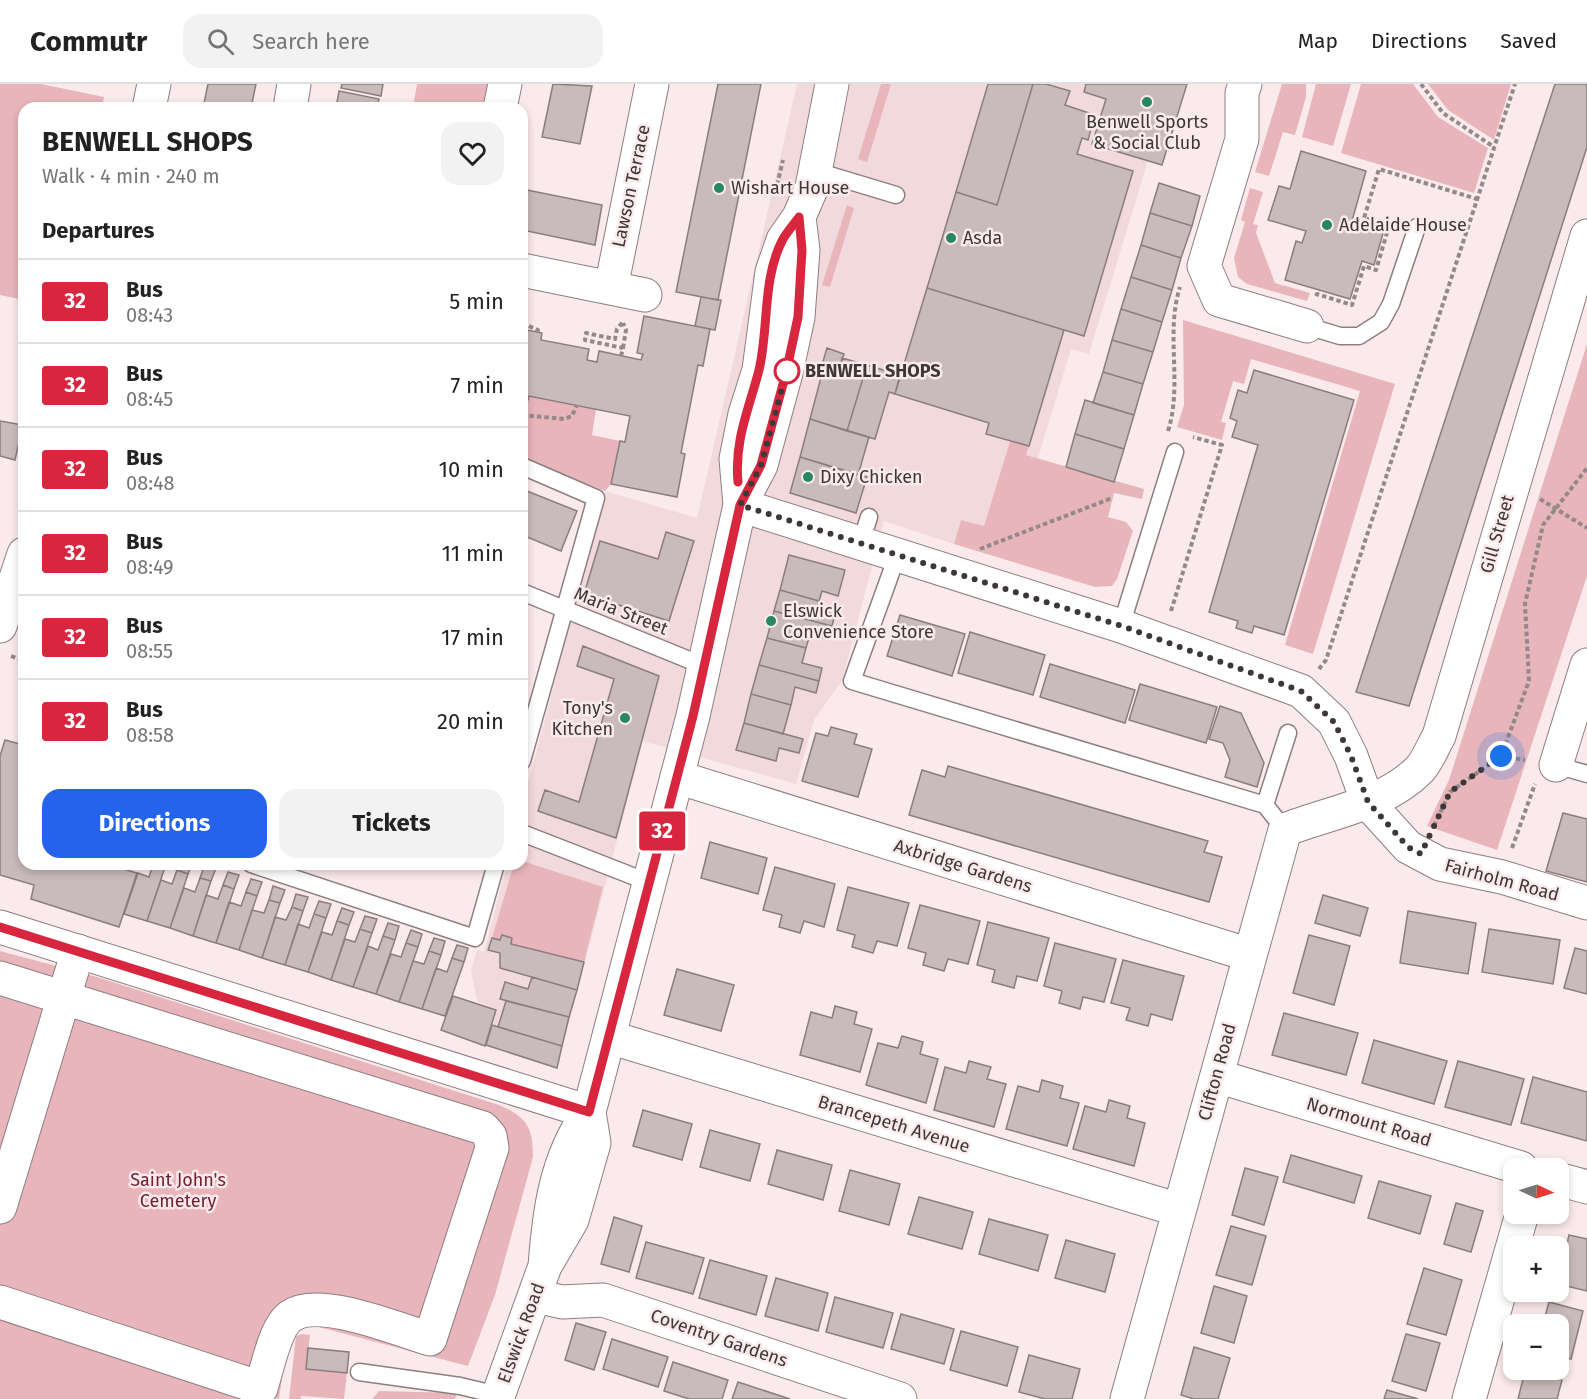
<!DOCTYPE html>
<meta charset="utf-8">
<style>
:root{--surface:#fff;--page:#f2f2f2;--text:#222;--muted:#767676;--line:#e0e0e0;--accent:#2563eb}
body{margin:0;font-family:"Fira Sans",sans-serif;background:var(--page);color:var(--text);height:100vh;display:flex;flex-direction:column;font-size:22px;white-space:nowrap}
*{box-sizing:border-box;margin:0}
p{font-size:20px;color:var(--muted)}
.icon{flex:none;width:33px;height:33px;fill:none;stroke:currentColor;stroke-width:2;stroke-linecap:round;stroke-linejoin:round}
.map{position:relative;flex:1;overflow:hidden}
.details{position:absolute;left:18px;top:18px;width:510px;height:768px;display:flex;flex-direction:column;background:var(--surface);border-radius:18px;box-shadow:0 3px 9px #0003}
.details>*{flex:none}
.badge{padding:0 12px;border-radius:4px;font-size:21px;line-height:39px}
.needle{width:39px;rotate:94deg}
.tools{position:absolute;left:1503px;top:1074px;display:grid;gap:12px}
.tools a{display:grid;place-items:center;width:66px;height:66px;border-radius:12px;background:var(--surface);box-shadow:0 3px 9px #0003;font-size:30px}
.you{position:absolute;width:30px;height:30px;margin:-15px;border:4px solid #fff;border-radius:50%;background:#1a73e8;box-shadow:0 0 0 9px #1a73e833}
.map>.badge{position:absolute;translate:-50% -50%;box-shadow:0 0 0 3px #fff}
h2{padding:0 24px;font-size:22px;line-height:54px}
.round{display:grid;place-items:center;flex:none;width:63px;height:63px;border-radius:18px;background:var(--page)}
.overview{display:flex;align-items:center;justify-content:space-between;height:102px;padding:0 24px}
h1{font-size:28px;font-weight:700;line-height:45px}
.primary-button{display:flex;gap:12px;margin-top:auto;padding:12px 24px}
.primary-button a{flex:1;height:69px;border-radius:18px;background:var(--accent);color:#fff;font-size:24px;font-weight:700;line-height:69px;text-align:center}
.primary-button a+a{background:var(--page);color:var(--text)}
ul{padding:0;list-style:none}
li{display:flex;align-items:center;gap:18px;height:84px;padding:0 24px;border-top:2px solid var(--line)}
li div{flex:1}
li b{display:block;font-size:22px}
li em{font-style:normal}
li .badge{min-width:66px;font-weight:700;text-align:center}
header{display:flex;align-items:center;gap:36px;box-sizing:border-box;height:84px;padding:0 30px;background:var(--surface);border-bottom:2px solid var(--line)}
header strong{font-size:28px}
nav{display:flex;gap:33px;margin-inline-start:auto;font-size:21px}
.search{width:420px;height:54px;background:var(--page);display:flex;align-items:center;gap:15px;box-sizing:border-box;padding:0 21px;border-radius:18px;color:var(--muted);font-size:22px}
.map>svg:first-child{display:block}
.built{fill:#f2dadc}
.green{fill:#e8b5ba}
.building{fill:#c9babb;stroke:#8b7d7e;stroke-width:1.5}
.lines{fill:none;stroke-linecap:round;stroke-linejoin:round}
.lane-casing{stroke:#8d7e80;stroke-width:19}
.street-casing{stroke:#8d7e80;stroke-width:35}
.secondary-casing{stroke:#8d7e80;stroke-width:35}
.path{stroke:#94898a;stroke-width:4;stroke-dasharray:4.5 3;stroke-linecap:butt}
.lane{stroke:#fff;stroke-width:16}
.street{stroke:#fff;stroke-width:33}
.secondary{stroke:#fff;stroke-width:33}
.line-casing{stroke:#fff;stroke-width:14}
.line{stroke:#d7263d;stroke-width:9}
.walk{stroke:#3d3737;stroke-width:6;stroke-dasharray:0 10.8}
.poi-dot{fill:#268760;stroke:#fbeaec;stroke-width:2}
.stop-dot{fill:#fff;stroke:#d7263d;stroke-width:3}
.labels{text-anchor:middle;stroke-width:5;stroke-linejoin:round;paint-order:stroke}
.poi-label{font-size:18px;fill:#3d3737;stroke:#fbeaec;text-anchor:start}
.street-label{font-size:18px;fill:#3d3737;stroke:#fbeaec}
.stop-label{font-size:18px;font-weight:bold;fill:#3d3737;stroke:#fbeaec;text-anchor:start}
.park-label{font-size:18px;fill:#722132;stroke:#fbeaec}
</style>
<header>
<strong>Commutr</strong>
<div class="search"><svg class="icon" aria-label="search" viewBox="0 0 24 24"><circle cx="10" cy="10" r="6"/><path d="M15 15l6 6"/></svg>Search here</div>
<nav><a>Map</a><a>Directions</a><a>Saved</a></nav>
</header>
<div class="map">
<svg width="1587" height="1315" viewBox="0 0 1587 1315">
<rect width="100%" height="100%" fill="#fbeaec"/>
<path class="built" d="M797 0H1086L1084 8 1106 15 1092 60 1148 77 1089 270 1071 265 1038 374 1026 371 1029 363 1010 357 984 442 961 436 954 460 884 437 842 597 814 636 796 700 643 657 557 985 485 962 496 926 477 917 471 886 477 866 484 868 507 780H522V722L605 407 697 434Z"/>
<path class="green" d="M0 0H41L104 13 102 24H24V216L0 211Z
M417 0H488L484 24H413Z
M881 0H891L867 78 858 75Z
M1282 0H1306V13L1295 51 1283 48 1269 92 1255 88Z
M1316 0H1351L1333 62 1302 53Z
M1361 0H1413L1438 33 1488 64 1474 109 1341 69Z
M1428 0H1511L1494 56 1448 26Z
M1250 104 1263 108 1253 140 1258 141 1256 149 1275 199 1310 209 1307 217 1247 200 1238 193 1234 174 1245 138 1241 136Z
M847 121 854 124 830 203 822 201Z
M1183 236 1395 300 1313 570 1285 561 1360 307 1251 275 1244 300 1233 297 1221 338 1226 339 1222 356 1177 343 1184 321Z
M1587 260V492L1497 766 1427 742 1449 696Z
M529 312 596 325 592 351 620 357 611 400 605 407 522 374V315L528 316Z
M1010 357 1029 362 1026 371 1144 405 1142 415 1114 409 1108 433 1126 438 1133 447 1117 495 1112 502 1095 503 954 460 961 436 984 442Z
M522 777 603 803 584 878 511 860 512 854 503 851 500 856 492 854 514 780H522Z
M0 867 97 893 499 1021C527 1033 533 1043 533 1073L495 1211 468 1282 307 1240 288 1250 279 1315 265 1312 264 1315H0Z
M302 1250 310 1251 306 1285 347 1289 344 1315 301 1312V1315H289L296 1252Z
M379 1307 457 1309 455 1315H372Z"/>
<path class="building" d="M208 0H256L251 24H203Z
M342 0H383L381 12 341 4Z
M553 0 592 2 580 60 542 53Z
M718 0H761L718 216 676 208Z
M988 0H1033L997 121 956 108Z
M1033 0H1046L1070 7 1065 21 1095 31 1088 56 1082 54 1077 70 1133 87 1084 252 927 204 956 108 997 121Z
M1086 0H1187L1162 81 1092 60 1106 15 1084 8Z
M1555 0H1587V63L1409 622 1356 608Z
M339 7 379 15 377 24H336Z
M1301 67 1366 87 1352 137 1384 146 1374 181 1362 177 1350 215 1285 196 1296 157 1302 159 1306 147 1268 136 1279 102 1290 105Z
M1159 99 1200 112 1192 142 1150 129Z
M522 105 602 121 595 161 522 146Z
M1150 129 1192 142 1181 174 1141 161Z
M1141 161 1181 174 1172 206 1131 193Z
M1131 193 1172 206 1162 238 1121 225Z
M927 204 1064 246 1029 362 986 350 989 339 895 310Z
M701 213 721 216 715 246 695 242Z
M1121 225 1162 238 1153 268 1112 256Z
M644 232 710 245 703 282 698 281 681 369 685 370 677 413 611 400 620 357 625 358 630 332 529 312 528 316 522 315V245L542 249 541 256 589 265 587 276 597 278 599 267 641 276 643 270 637 269Z
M1112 256 1153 268 1143 300 1103 288Z
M827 264 844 270 839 286 822 281Z
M842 274 867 281 847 347 810 335 824 282 839 286Z
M867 281 900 291 895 310 889 308 875 355 847 347Z
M1254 286 1354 316 1284 551 1254 542 1252 549 1236 544 1238 537 1209 528 1258 361 1232 353 1237 337 1230 334 1238 306 1247 309Z
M1103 288 1143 300 1134 331 1093 319Z
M1085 316 1134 331 1124 365 1075 350Z
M810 335 869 353 858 391 800 373Z
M0 337 23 341 15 376 0 372Z
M1075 350 1124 365 1114 398 1066 383Z
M800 373 867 393 856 429 790 409Z
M522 405 577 427 561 467 522 451Z
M666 448 694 457 669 537 584 510 600 457 658 475Z
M789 471 845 486 838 512 822 507 819 517 780 506Z
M780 506 819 517 817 525 835 530 832 542 774 527Z
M774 527 832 542 828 555 810 550 806 564 767 554Z
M900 531 965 550 952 592 887 572Z
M970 548 1045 571 1033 611 958 589Z
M767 554 806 564 802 579 822 584 819 597 759 581Z
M583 562 659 592 616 754 538 727 545 706 579 718 614 595 577 582Z
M1050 580 1135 606 1125 639 1040 613Z
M759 581 819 597 816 609 795 603 791 621 751 610Z
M1140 600 1217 623 1206 659 1129 636Z
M751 610 791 621 783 650 744 639Z
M1220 622 1241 629 1264 679 1257 703 1225 693 1230 676 1223 659 1209 655Z
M744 639 803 655 799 669 779 664 776 677 736 666Z
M831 643 857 650 854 660 872 665 858 713 802 697 816 649 828 652Z
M5 656 24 661V740L20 753 24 755V780H106L137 789 119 843 31 815 34 801 0 791V672Z
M948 682 1208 757 1204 768 1222 773 1209 818 909 731 922 686 945 693Z
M1563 729 1587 735V798L1546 787Z
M710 758 767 774 758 810 701 794Z
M153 780 165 783 147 837 124 830 138 789 149 793Z
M179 780H192L188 790 177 786Z
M205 780 216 784 211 797 200 794Z
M775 783 835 800 824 843 804 837 800 849 779 843 782 831 763 826Z
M177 786 188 790 170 844 147 837 161 796 172 800Z
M228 788 239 791 234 805 223 801Z
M200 794 211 797 193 852 170 844 184 804 195 808Z
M251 795 262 798 257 812 246 808Z
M223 801 234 805 216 859 193 852 206 811 218 815Z
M273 802 285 806 280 819 269 816Z
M848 803 909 819 897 862 877 857 873 869 852 863 855 851 837 846Z
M246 808 257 812 239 866 216 859 229 818 241 822Z
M296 810 308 813 303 827 292 823Z
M1323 811 1368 824 1360 852 1315 839Z
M269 816 280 819 262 874 239 866 252 826 264 829Z
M319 817 331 820 326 834 314 830Z
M920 821 980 837 968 880 948 875 944 887 923 881 926 869 908 864Z
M292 823 303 827 285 881 262 874 275 833 286 836Z
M342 824 354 828 349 841 337 837Z
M1408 827 1476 839 1468 890 1400 879Z
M314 830 326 834 308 888 285 881 298 840 309 844Z
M365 832 377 835 372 849 360 845Z
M337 837 349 841 331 896 308 888 322 848 332 851Z
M988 838 1049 854 1037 897 1017 892 1014 904 992 898 995 886 977 881Z
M388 839 399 842 395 856 383 852Z
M360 845 372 849 353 903 331 896 345 855 355 858Z
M1489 845 1560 856 1553 900 1482 888Z
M411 846 422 850 418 863 406 859Z
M502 851 512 854 511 860 584 878 577 906 500 884V869L488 866 492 854 500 856Z
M1309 851 1350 862 1334 921 1293 909Z
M383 852 395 856 376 910 353 903 368 862 378 866Z
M434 854 445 857 441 871 429 867Z
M406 859 418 863 399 918 376 910 391 870 401 873Z
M1055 859 1116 875 1104 918 1083 913 1080 925 1059 919 1062 907 1044 902Z
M457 861 468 864 464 878 452 874Z
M1575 864 1587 867V910L1564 904Z
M429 867 441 871 422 925 399 918 413 877 424 880Z
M452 874 464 878 445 932 422 925 436 884 447 888Z
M1123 876 1184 892 1172 936 1151 930 1148 942 1126 936 1130 924 1111 919Z
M677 885 734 901 721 947 664 931Z
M532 893 577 906 569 933 500 915 505 898 528 905Z
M453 912 496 926 485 962 441 946Z
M506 917 569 933 562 962 498 943Z
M835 922 857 928 854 940 872 945 860 988 800 971 811 928 832 934Z
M1284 929 1358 949 1346 991 1272 971Z
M492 941 562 962 557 984 486 961Z
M902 952 923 958 920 970 938 975 926 1019 866 1001 878 959 898 964Z
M1374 956 1447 977 1434 1020 1362 999Z
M969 977 991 983 987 995 1006 1000 994 1043 934 1026 945 983 966 989Z
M1458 977 1524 995 1511 1041 1445 1023Z
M1533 993 1587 1008V1057L1521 1039Z
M1042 996 1063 1002 1060 1014 1079 1019 1067 1062 1006 1045 1018 1002 1039 1008Z
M1109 1016 1130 1022 1127 1034 1145 1039 1134 1082 1073 1065 1085 1022 1106 1028Z
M643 1026 692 1040 682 1076 633 1062Z
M710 1046 760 1060 750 1097 700 1083Z
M777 1066 832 1081 823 1116 768 1100Z
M1291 1071 1362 1092 1354 1119 1283 1098Z
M1245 1084 1278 1093 1264 1141 1232 1131Z
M850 1086 900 1100 889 1141 839 1127Z
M1379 1097 1431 1112 1420 1150 1368 1134Z
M919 1113 973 1128 962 1165 908 1150Z
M1456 1119 1483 1127 1471 1168 1444 1160Z
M614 1133 642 1142 629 1188 601 1180Z
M989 1135 1048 1151 1038 1187 979 1170Z
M1231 1142 1266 1152 1252 1201 1216 1191Z
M1569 1151 1587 1155V1207L1558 1200Z
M1066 1156 1115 1170 1105 1208 1055 1194Z
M646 1158 704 1174 693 1210 636 1194Z
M710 1176 767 1192 756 1231 699 1214Z
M1424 1184 1462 1196 1446 1251 1407 1240Z
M776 1194 828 1209 818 1247 765 1232Z
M1214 1202 1247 1212 1234 1259 1201 1249Z
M835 1213 893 1229 883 1264 826 1248Z
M1549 1218 1583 1227 1571 1275 1558 1272V1240H1543Z
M901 1230 954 1245 944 1280 891 1265Z
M576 1239 606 1248 594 1286 565 1276Z
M961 1247 1018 1263 1007 1302 950 1286Z
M1406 1250 1440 1259 1426 1307 1392 1297Z
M612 1255 668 1273 658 1303 603 1285Z
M1194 1263 1230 1274 1218 1315H1194L1181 1311Z
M308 1264 349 1268 347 1289 306 1285Z
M1029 1271 1080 1285 1072 1315H1045L1019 1308Z
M673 1278 728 1296 722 1315H689L664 1307Z
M1525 1287 1562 1296 1557 1315H1518Z
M738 1298 790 1315H732Z
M1387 1306 1418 1315H1384Z"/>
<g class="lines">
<g class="lane-casing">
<path id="lane" d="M816 87 896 111
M1307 242 1340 252H1359L1381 238 1391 220 1417 143
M522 382 596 414 522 677
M860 461 869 433
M897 472 852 597 1265 721 1285 746
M522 508 704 582
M1121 542 1175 368
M1556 681 1587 690
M1265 721 1288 649
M522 749 648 798
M251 780 475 854 496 780
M359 1288 460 1302 498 1311"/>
</g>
<g class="street-casing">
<path id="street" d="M1245 0 1242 9V55L1204 182 1219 216 1307 242
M290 24 294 0
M500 24 505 0
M522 186 645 211
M611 204 652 0
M740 421 1121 542 1301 607 1334 638 1351 672 1368 719 1408 763 1440 780 1502 793 1587 819
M1556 681 1587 581
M677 693 1250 871
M0 894 483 1044 490 1052 492 1064 430 1255C399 1246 319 1212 291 1232 275 1242 267 1286 261 1304L0 1218
M609 953 1179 1126
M1217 992 1521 1084
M1558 1095 1587 1103
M0 1123 78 867
M536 1212 562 1218 603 1216 900 1315
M1127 1315 1285 746C1330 728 1385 721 1420 685 1428 676 1433 662 1439 652L1587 152
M1469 1315 1522 1130"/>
</g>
<g class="secondary-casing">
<path id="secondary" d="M149 24 154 0
M740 421 736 375 745 330 759 286 772 188 783 156 799 133 812 103 832 0
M0 542 24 470
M0 843 589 1028
M545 1182C549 1127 556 1074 589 1028L693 632 740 421 761 381 786 289 798 233 803 166 799 133
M497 1315 545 1182 572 1136 594 1059 589 1028"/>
</g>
<path class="path" d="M1421 0 1443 29 1494 63
M777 101 783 76
M1316 212 1317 210 1352 221 1364 182 1376 186 1389 142 1364 134 1379 85 1477 115
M522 239 538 246 537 248
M623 264 626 246 623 239
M621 272 623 264 585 256 586 249 615 255 617 245 623 238
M522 331 564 335 572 332 577 321
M1168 347C1183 300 1165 249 1180 203
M1540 415 1587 444
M980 465 1112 414
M1171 527 1222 361 1193 353
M11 572 24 577
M1319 585 1326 576 1515 0
M1501 672 1525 676
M1434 742 1450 708 1501 672 1529 597 1525 520 1543 441 1587 384
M1512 764 1535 700"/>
<use href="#lane" class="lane"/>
<use href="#street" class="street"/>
<use href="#secondary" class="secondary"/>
</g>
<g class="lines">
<g class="line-casing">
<path id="line" d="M0 843 589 1028 693 632 740 421 761 381 786 289 798 233 802 166 799 133C794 140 787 148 783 155 762 194 769 244 759 286 749 325 734 357 738 398"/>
</g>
<use href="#line" class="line"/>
<path class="walk" d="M787 287 761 381 740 421 1122 542 1301 607 1334 638 1351 672 1368 718 1408 763 1421 770 1450 708 1501 672"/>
</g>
<g class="poi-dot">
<circle cx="1147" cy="18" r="6"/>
<circle cx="719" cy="104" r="6"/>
<circle cx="1327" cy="141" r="6"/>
<circle cx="951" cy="154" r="6"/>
<circle cx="808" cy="393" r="6"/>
<circle cx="771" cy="537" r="6"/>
<circle cx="625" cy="634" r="6"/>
</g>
<circle class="stop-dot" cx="787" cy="287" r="12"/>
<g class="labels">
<g class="poi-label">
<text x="1147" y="44" text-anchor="middle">Benwell Sports<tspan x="1147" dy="21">&amp; Social Club</tspan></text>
<text x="731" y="110">Wishart House</text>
<text x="1339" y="147">Adelaide House</text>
<text x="963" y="160">Asda</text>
<text x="820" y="399">Dixy Chicken</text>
<text x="783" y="533">Elswick<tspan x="783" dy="21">Convenience Store</tspan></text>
<text x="613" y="630" text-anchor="end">Tony's<tspan x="613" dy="21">Kitchen</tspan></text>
</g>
<g class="street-label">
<text transform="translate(631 102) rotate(-78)" y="6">Lawson Terrace</text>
<text transform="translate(1497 450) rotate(-74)" y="6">Gill Street</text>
<text transform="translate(621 527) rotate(22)" y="6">Maria Street</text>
<text transform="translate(963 782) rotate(17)" y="6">Axbridge Gardens</text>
<text transform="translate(1502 796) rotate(15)" y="6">Fairholm Road</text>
<text transform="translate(1217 988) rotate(-75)" y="6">Clifton Road</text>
<text transform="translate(1369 1038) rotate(17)" y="6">Normount Road</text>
<text transform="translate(894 1040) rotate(17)" y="6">Brancepeth Avenue</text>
<text transform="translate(521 1249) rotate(-70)" y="6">Elswick Road</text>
<text transform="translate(719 1254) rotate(19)" y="6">Coventry Gardens</text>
</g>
<g class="stop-label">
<text x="805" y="293">BENWELL SHOPS</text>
</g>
<g class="park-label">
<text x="178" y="1102">Saint John's<tspan x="178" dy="21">Cemetery</tspan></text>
</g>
</g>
</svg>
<div class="tools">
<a><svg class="needle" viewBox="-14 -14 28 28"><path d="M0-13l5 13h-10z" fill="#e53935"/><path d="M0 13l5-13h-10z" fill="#767676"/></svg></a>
<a>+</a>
<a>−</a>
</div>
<div class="you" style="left:1501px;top:672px"></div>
<b class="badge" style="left:662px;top:747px;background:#d7263d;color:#fff">32</b>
<section class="details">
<div class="overview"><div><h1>BENWELL SHOPS</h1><p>Walk · 4 min · 240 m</p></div><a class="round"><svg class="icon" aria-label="heart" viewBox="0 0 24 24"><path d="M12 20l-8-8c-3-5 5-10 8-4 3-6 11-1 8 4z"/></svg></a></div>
<h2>Departures</h2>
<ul>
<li><span class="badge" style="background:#d7263d;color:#fff">32</span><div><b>Bus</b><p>08:43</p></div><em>5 min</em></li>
<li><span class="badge" style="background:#d7263d;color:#fff">32</span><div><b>Bus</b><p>08:45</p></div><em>7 min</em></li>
<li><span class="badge" style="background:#d7263d;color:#fff">32</span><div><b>Bus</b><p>08:48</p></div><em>10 min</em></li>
<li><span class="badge" style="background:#d7263d;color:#fff">32</span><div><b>Bus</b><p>08:49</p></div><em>11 min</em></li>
<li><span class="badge" style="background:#d7263d;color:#fff">32</span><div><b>Bus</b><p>08:55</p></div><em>17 min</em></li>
<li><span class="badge" style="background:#d7263d;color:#fff">32</span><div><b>Bus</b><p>08:58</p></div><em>20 min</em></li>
</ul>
<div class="primary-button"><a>Directions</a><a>Tickets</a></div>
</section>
</div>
